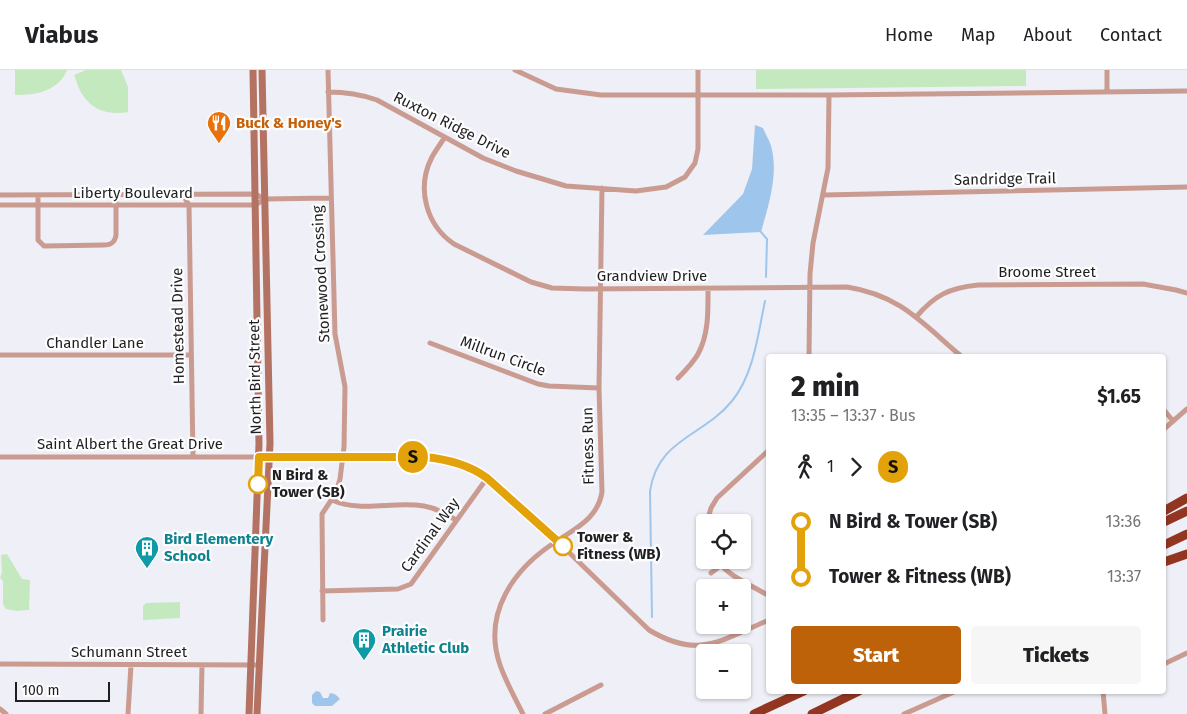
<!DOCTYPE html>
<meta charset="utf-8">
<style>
:root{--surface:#fff;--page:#f6f6f6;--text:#202124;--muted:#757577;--line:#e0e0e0;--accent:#bd6209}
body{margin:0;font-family:"Fira Sans",sans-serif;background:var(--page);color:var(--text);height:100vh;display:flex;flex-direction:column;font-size:19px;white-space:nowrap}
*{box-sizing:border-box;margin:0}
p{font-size:16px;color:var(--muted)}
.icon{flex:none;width:28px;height:28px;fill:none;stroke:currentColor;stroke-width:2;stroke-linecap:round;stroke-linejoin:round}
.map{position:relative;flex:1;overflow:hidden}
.panel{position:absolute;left:766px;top:284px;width:400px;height:340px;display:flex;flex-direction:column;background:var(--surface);border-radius:5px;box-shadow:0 1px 4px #0004}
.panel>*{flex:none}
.badge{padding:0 10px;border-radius:16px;font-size:18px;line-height:32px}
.controls{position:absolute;left:696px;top:444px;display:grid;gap:10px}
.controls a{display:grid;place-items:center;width:55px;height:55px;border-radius:5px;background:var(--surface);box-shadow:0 1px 4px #0004;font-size:25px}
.scale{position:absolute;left:15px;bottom:12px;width:95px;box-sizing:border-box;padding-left:5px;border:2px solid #1f1f22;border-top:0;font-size:14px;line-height:18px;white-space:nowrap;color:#1f1f22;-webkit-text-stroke:4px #fdfdfe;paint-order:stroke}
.map>.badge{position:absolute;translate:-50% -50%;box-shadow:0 0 0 2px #fff}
.legs{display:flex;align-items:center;gap:8px;height:55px;padding:0 25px;font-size:16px}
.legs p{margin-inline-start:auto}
.headline{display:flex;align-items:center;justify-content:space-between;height:85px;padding:0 25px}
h1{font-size:28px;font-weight:800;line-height:38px}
.primary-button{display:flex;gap:10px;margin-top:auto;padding:10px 25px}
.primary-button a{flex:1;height:58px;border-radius:5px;background:var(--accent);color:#fff;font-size:20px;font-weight:800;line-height:58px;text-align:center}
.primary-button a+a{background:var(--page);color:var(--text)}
ul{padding:0 25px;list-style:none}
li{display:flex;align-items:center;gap:18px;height:55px;font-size:19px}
li i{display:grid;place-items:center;width:8px;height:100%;margin:0 6px;background:currentColor}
li i::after{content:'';width:12px;height:12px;margin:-6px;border:4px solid;border-radius:50%;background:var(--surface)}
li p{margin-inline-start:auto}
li:first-child i{background:linear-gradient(#0000 50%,currentColor 0)}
li:last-child i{background:linear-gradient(currentColor 50%,#0000 0)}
header{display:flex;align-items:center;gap:30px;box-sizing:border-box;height:70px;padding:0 25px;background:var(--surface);border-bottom:1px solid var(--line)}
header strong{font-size:24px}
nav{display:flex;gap:28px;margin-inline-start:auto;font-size:18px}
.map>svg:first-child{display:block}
.green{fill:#c4e9be}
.water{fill:#9ec6ec}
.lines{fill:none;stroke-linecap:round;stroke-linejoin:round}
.stream{stroke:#9ec6ec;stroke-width:2}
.street{stroke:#ca9b90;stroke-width:5}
.secondary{stroke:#b47262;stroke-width:7}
.highway{stroke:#923622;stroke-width:9}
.line-1-casing{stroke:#fff;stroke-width:11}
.line-1{stroke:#e3a20a;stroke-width:8}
.stop-1-dot{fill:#fff;stroke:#e3a20a;stroke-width:2.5}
.labels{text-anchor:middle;stroke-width:4.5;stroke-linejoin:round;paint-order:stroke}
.food-label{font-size:15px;font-weight:bold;fill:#c56008;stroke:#fdfdfe;text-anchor:start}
.street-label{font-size:15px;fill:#1f1f22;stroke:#fdfdfe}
.stop-label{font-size:15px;font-weight:bold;fill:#1f1f22;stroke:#fdfdfe;text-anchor:start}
.culture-label{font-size:15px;font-weight:bold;fill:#0d838f;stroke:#fdfdfe;text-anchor:start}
</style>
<header>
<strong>Viabus</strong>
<nav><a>Home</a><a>Map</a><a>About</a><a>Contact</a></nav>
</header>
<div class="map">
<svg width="1187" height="644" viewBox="0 0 1187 644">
<rect width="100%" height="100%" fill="#efeff7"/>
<path class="green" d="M15 0H67C58 22 35 25 15 25Z
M86 0H121L128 17V42C112 45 95 42 84 27 79 21 77 12 74 5Z
M756 0H1026V16L756 19Z
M7 484 22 509 30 510 29 540 17 541 6 539 3 534V511L0 508 2 502 1 485Z
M180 532V548L143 550V536L146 533Z"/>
<path class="water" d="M755 55 763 58C766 65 771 73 772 80 778 107 768 137 761 162L703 165 743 124 752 99Z
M316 621 320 622 323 628H328L330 623C334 623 337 625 340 629L332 636H315L312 633V625Z"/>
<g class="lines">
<path class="stream" d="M761 162 767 169 766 207
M652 547 650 421C658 368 703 367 732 331 754 304 758 264 765 231"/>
<path class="street" d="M515 0 556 19 601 25H829L1187 21
M328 22C346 22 360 24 377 30L483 88 516 101 566 116 636 121 666 117 685 107 695 93 698 79V0
M1107 22V0
M445 67C441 73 436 80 432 87 416 118 426 155 454 174L531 212 552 218 585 219 847 217C900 225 923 254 961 286
M0 125 255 124 265 129 255 135H0
M38 125V170L44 176 104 175C112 175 115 172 116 165V125
M183 125 189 135 193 387
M824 125 1187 117
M265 129 330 128
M916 247C935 225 949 218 978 215L1143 214 1176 220 1187 223
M430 273 538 314 549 316 599 318
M0 285H191
M809 286 810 204 813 173 828 98 829 25
M678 308C685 301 693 293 698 284 709 264 708 240 708 219
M1164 340 1173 351
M1164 359 1187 339
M0 387H424L449 390 479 402 487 408 551 465 649 560C699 590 721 570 769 550
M332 430C361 443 393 431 424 436 436 438 446 444 456 450
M707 452 711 438 717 428 769 380
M717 490C726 505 753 516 769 526
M711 503 720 496
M322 521 398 519 411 514 487 408
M323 550 322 444 336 423 340 409 344 377 345 317 335 264 328 0
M0 594 258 595
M1164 594 1187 583
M1103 621 1105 644
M0 639 6 644
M128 644 131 595
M201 644 202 595
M523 644C515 628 506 612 500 595 482 543 514 498 557 471 576 458 598 448 602 422L599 318 602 118
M545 644 601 615
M904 644 956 621"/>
<path class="secondary" d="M249 644 259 374 253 0
M257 644 270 373 262 0"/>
<path class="highway" d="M1164 441 1187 428
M1164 452 1187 441
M1164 475 1187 464
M1164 492 1187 484
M754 644 804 621
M812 644 859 621"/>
</g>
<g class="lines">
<g class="line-1-casing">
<path id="line-1" d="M258 414 259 387H424C447 389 468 394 487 408L563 476"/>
</g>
<use href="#line-1" class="line-1"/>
</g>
<defs>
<g id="restaurant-pin" transform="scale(1.25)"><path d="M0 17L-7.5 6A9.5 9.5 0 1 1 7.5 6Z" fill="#e8710a" stroke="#fdfdfe"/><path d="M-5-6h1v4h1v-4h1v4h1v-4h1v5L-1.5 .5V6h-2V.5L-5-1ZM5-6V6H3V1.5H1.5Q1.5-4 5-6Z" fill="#fff"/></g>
<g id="building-pin" transform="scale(1.25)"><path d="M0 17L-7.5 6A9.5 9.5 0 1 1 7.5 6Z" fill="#0f9aa8" stroke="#fdfdfe"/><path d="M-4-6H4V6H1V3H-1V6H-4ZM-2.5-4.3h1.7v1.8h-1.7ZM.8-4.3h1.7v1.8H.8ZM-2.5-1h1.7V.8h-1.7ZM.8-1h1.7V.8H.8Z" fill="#fff"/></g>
</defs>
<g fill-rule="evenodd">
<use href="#restaurant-pin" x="219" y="53"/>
<use href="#building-pin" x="147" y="478"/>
<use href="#building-pin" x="364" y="570"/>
</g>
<g class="stop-1-dot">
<circle cx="258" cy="414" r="9"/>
<circle cx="563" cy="476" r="9"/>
</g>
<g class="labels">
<g class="food-label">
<text x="236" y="58">Buck &amp; Honey's</text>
</g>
<g class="street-label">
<text transform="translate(452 55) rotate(27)" y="5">Ruxton Ridge Drive</text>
<text transform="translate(1005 109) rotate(-1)" y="5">Sandridge Trail</text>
<text x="133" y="128">Liberty Boulevard</text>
<text x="1047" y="207">Broome Street</text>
<text transform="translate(321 204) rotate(-93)" y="5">Stonewood Crossing</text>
<text x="652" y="211">Grandview Drive</text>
<text transform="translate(178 256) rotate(-91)" y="5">Homestead Drive</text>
<text x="95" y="278">Chandler Lane</text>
<text transform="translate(503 286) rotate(20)" y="5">Millrun Circle</text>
<text transform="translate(255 307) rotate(-91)" y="5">North Bird Street</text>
<text x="130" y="379">Saint Albert the Great Drive</text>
<text transform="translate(588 376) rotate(-91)" y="5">Fitness Run</text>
<text transform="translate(430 465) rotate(-54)" y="5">Cardinal Way</text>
<text x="129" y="587">Schumann Street</text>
</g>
<g class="stop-label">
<text x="272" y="410">N Bird &amp;<tspan x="272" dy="17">Tower (SB)</tspan></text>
<text x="577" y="472">Tower &amp;<tspan x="577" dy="17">Fitness (WB)</tspan></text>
</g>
<g class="culture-label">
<text x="164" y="474">Bird Elementery<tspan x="164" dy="17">School</tspan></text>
<text x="382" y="566">Prairie<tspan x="382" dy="17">Athletic Club</tspan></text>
</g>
</g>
</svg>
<div class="controls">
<a><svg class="icon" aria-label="locate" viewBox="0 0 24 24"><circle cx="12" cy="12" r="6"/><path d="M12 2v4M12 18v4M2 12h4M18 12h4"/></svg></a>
<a>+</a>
<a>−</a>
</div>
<div class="scale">100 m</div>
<b class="badge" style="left:413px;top:387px;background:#e3a20a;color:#111">S</b>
<section class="panel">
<div class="headline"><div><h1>2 min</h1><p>13:35 – 13:37 · Bus</p></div><b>$1.65</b></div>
<div class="legs"><svg class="icon" aria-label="walk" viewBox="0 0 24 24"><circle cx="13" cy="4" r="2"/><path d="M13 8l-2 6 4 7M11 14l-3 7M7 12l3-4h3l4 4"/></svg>1<svg class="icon" aria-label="forward" viewBox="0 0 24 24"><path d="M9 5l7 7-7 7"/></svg><b class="badge" style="background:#e3a20a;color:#111">S</b></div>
<ul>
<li><i style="color:#e3a20a"></i><b>N Bird &amp; Tower (SB)</b><p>13:36</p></li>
<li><i style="color:#e3a20a"></i><b>Tower &amp; Fitness (WB)</b><p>13:37</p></li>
</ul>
<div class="primary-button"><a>Start</a><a>Tickets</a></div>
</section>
</div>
